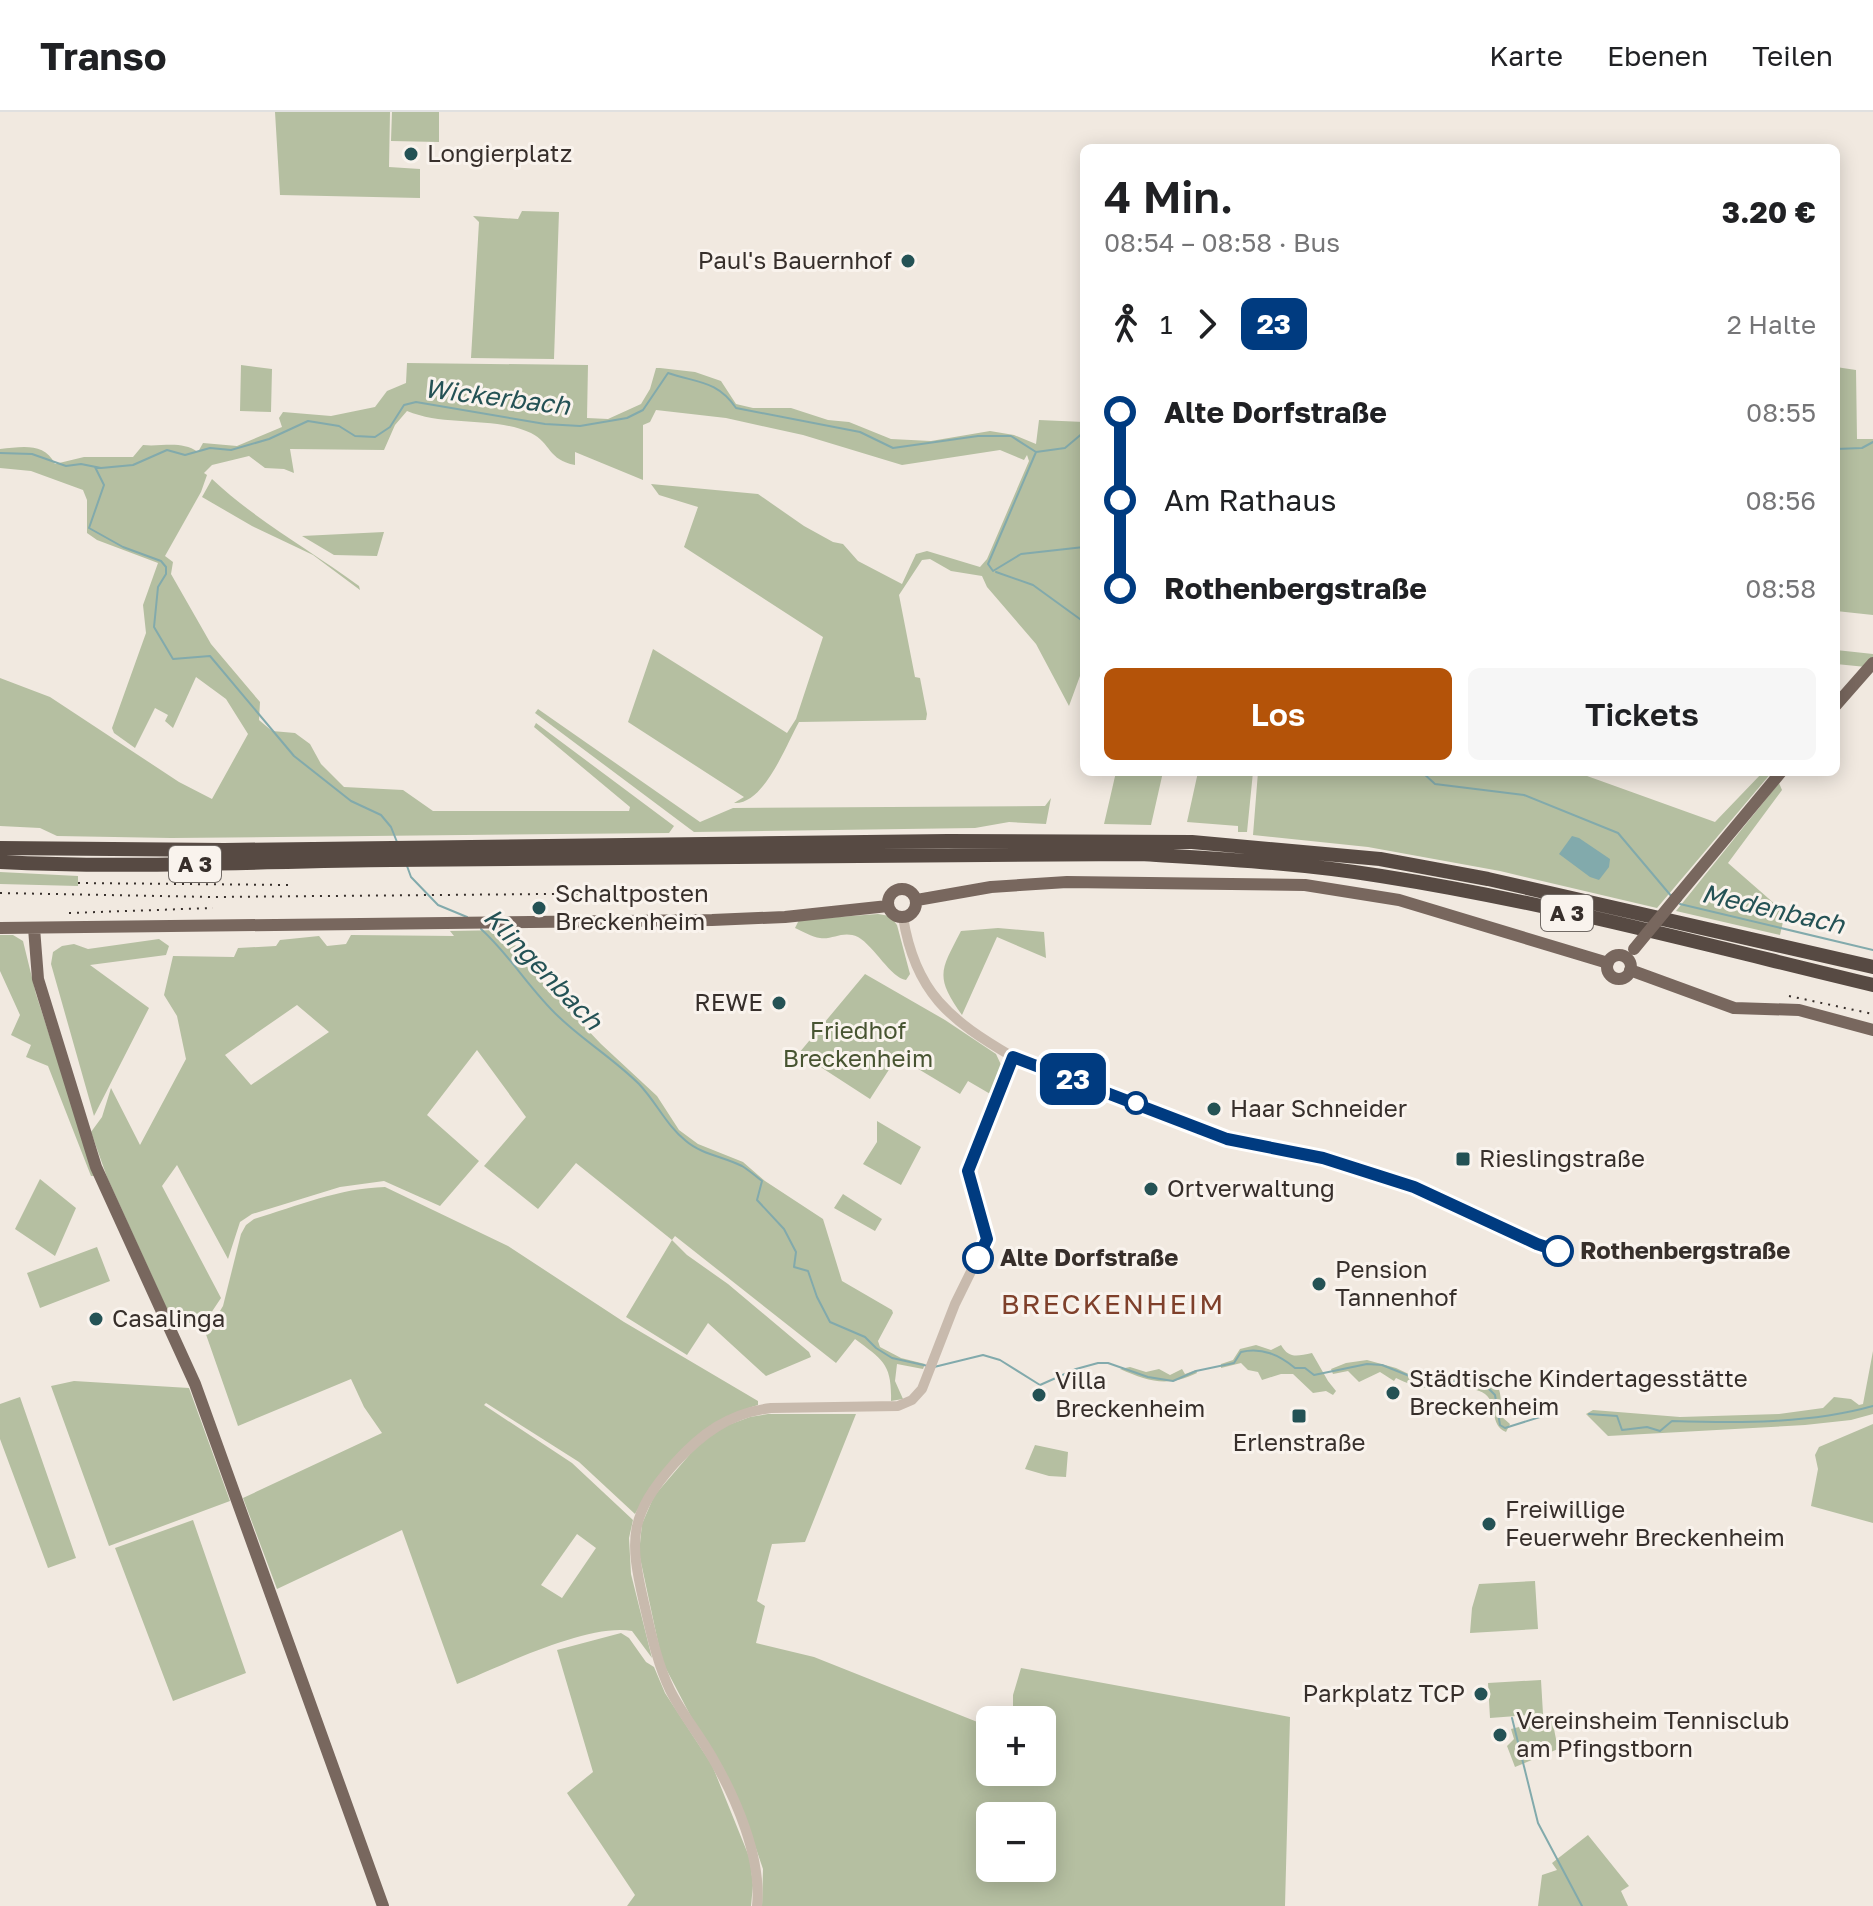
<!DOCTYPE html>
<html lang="de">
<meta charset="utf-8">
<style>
:root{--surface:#fff;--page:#f6f6f6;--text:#202124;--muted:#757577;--line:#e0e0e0;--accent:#b45309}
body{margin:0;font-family:"Golos Text",sans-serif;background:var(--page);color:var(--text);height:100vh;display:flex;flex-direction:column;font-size:30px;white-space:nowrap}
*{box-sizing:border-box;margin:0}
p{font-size:26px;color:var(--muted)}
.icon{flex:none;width:44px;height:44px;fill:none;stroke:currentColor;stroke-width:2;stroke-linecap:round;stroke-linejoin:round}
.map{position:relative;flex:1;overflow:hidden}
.drawer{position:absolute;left:1080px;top:32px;width:760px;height:632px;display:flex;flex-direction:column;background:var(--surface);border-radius:12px;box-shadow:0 4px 20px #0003}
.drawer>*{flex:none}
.badge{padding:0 16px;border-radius:12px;font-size:28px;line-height:52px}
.buttons{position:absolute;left:976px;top:1594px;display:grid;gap:16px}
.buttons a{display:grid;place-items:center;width:80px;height:80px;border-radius:12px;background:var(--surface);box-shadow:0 4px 20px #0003;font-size:40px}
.map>.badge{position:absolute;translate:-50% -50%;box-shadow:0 0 0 4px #fff}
.legs{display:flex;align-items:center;gap:12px;height:88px;padding:0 24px;font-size:26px}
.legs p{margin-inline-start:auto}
.headline{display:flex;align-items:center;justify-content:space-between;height:136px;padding:0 24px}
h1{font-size:44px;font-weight:600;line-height:60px}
.primary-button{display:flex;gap:16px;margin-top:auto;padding:16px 24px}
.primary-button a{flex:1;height:92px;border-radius:12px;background:var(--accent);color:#fff;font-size:32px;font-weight:600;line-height:92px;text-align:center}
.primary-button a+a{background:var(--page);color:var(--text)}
ul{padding:0 24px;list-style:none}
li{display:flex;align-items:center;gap:28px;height:88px;font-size:30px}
li i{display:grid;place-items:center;width:12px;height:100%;margin:0 10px;background:currentColor}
li i::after{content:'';width:20px;height:20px;margin:-10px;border:6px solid;border-radius:50%;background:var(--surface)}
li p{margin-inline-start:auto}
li:first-child i{background:linear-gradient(#0000 50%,currentColor 0)}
li:last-child i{background:linear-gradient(currentColor 50%,#0000 0)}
header{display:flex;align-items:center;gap:48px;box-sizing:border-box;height:112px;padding:0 40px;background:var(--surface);border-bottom:2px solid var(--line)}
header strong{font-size:38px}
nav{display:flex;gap:44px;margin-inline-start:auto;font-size:28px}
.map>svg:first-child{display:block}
.green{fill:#b5bfa1;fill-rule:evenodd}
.water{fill:#82aaac}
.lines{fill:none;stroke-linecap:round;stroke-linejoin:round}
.stream{stroke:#82aaac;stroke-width:2}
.minor{stroke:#c8baad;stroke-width:10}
.major{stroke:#78675e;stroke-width:12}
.highway{stroke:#574a43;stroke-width:14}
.rail{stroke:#372f2b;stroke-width:2;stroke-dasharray:2 6;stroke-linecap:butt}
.major-bridge{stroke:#78675e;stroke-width:12}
.line-1-casing{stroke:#fff;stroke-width:18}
.line-1{stroke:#003b80;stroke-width:12}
.poi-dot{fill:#245255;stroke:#f9f3ed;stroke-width:3}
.stop-1-dot{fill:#fff;stroke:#003b80;stroke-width:4}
.labels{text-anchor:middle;stroke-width:6;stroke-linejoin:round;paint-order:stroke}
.shield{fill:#f9f3ed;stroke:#716a65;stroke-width:2}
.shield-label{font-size:22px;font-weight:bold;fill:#372f2b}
.poi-label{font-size:24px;fill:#372f2b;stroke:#f9f3ed;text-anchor:start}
.park-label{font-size:24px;fill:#475431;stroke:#f9f3ed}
.stop-label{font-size:24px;font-weight:bold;fill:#372f2b;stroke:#f9f3ed;text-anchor:start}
.water-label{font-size:26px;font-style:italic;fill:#245255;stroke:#f9f3ed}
.quarter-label{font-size:28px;letter-spacing:2px;fill:#7f402b;stroke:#f9f3ed}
</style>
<header>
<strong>Transo</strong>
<nav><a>Karte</a><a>Ebenen</a><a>Teilen</a></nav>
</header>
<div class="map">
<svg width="1873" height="1794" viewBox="0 0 1873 1794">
<rect width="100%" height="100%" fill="#f1e9e0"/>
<path class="green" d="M275 0H390L389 55 420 57V86L280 83Z
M392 0H439V30L391 29Z
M522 99 559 100 554 247 471 246 479 110 473 104 518 107Z
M407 251 588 253 587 306 608 307 641 292 650 277 656 256H660L695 260 721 269 736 292 753 296H791L828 308 849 310 891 327 931 329 990 319 1014 323 1036 332 1039 308 1084 310V553L1069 594 1036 532 987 475 982 464 951 459 930 447 922 448 899 483 915 565 920 566 927 602 926 608 799 610C786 633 764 693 734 691L744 685 628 610 653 537 787 621 796 607 823 525 684 435 698 395 659 383 651 372 758 382 804 414 833 430 843 432 858 449 902 472 916 442 927 439 980 455 987 447 1029 349 1027 343 1024 348 1000 338 902 353 803 323 726 306 656 298 650 310 643 313V368L575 340V353C548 348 551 331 531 321 495 304 445 315 407 299L395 313 384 338 290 337 294 361 284 357 265 356 249 344 212 353 204 361 207 363 201 380 165 444 173 450 171 462 211 532 260 590 259 608 272 619 295 621 310 632 321 652 344 675 403 678 433 699H629L630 695 534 615 536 611 674 714 669 721 171 726 57 724 40 716 0 714V566L50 585 179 670 212 687 248 622 226 587 196 565 173 616 165 609 168 603 155 596 135 636 114 621 112 616 146 521 143 493 158 451 97 428 87 421V388L83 378 31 359 0 356V337C22 335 44 330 55 352L84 345H133L143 333C162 335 181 328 198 340L203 331 237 334 282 315 279 306 283 300 331 304 375 295 387 279 406 271Z
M241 253 272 257 271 300 240 299Z
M1836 255 1856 258 1857 327H1873V503L1836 499Z
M212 367C258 410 309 437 359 474L360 478 313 443 252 414 202 385Z
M384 420 377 444 334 443 302 424Z
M1836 538 1873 542V549L1866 555 1836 552Z
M538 597 700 710 733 696 1045 694 1051 686 1046 712 1009 710 975 716 694 720 535 601Z
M1116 660H1163L1151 713 1104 712Z
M1198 660H1253L1247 720H1238V714L1187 710Z
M1258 660H1576L1715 710 1763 660H1772L1657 796 1500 759 1368 735 1253 723Z
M1779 671 1782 678 1728 751 1785 801 1780 823 1676 799Z
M0 760 78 764V774L0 772Z
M878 802 890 804 897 813 910 862 906 868C891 866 874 834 858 825 843 818 833 828 820 826 812 825 802 819 795 816L799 808Z
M998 816 1044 820 1046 846 997 825 962 903C934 864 941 858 961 819Z
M504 818 511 823 522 849 601 932 657 984 679 1018 698 1032 743 1050 765 1069 823 1107 842 1169 892 1198 893 1201 878 1229 880 1235 901 1246 925 1252 923 1257 897 1252 895 1269 903 1287 891 1289C892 1252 883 1248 855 1227L836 1251 675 1124 672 1128 687 1143 728 1172 809 1240 811 1245 766 1264 708 1211 687 1243 626 1205 672 1128 576 1051 538 1097 484 1054 526 1005 477 938 427 1003 479 1049 440 1094 384 1069 340 1075 252 1102 240 1110 228 1147 177 1053 162 1074 221 1186 211 1201 179 1216 175 1215 107 1065 91 1020 102 1005 111 976 140 1033 186 947 177 904 164 883 173 844 234 845 238 836 276 834 280 828 319 824 327 834 346 832 351 823 454 824 450 819ZM297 893 329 920 251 973 225 943Z
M0 823H13L23 829 36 882 95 1064H91L48 954 26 945 31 933 11 923 20 903 0 859Z
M159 827 169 834 166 843 90 853 149 896 94 1004 51 852 53 840 62 834 74 832 88 837Z
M865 862 945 908 996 942 1003 957 992 983 968 969 960 982 910 952 913 946 901 939 870 987 799 941Z
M877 1009 921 1035 901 1073 863 1052 877 1030Z
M40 1067 76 1096 55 1144 15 1117Z
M385 1075 508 1134 624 1210 758 1289V1293C698 1311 665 1349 635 1402L579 1350 486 1291 484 1293 572 1351 633 1408 629 1426 631 1462 652 1546 632 1519C588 1511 501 1554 457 1572L402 1418 277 1477 243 1386 382 1321 364 1295 351 1267 238 1314 202 1211 217 1204 223 1194 241 1122 246 1113 254 1107C297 1094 340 1076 385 1075ZM577 1422 596 1436 562 1486 541 1473Z
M843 1082 882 1107 875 1119 834 1096Z
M97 1135 110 1169 40 1196 27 1161Z
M1256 1233 1271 1238 1281 1233C1289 1247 1297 1244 1312 1241L1328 1269 1336 1279 1333 1283 1326 1279 1313 1281 1293 1262H1281L1262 1268 1258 1260 1248 1258 1241 1251 1221 1256V1252L1233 1248 1240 1237Z
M1873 1239V1302L1851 1308 1805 1313 1608 1324 1586 1302 1593 1298 1680 1305 1779 1302 1823 1296 1834 1285 1851 1287 1859 1293 1863 1292Z
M1367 1248 1396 1256 1413 1264 1422 1259C1437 1264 1449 1269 1465 1267L1469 1260C1502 1272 1500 1270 1502 1305L1510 1312 1506 1320C1489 1313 1498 1292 1485 1282 1470 1272 1444 1279 1427 1276 1416 1275 1406 1271 1396 1266L1394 1269 1380 1260 1359 1270 1348 1259 1333 1262 1331 1257 1346 1251Z
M1130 1255 1146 1260 1159 1257 1170 1263 1182 1257 1185 1262 1196 1258 1197 1261C1168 1275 1149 1270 1120 1257Z
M74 1269 189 1276 230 1389 109 1434 51 1274Z
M20 1285 76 1446 48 1456 0 1327V1292Z
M768 1302H856L805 1430 772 1432 757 1489 765 1494 756 1531 814 1545 990 1615V1660H1042V1608H1013V1583L1021 1556 1290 1605 1285 1794H762L763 1757 749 1716 662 1549 639 1441 642 1412 654 1384 697 1334 717 1317 750 1305ZM990 1704H1042V1756H990Z
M1873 1312V1411L1811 1394 1818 1357 1815 1343 1819 1335Z
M1035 1333 1068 1340 1066 1365 1049 1364 1025 1357Z
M193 1408 246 1561 173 1589 115 1436Z
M1535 1469 1538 1517 1470 1521 1472 1496 1479 1472Z
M621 1521 629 1526 646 1550 654 1555 665 1581 712 1653 750 1747 753 1773 751 1794H627L635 1783 567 1681 593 1660 557 1538Z
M1541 1568 1543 1602 1490 1606 1488 1571Z
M1552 1607 1558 1637 1515 1655 1507 1634 1514 1627 1511 1617Z
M1588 1723 1629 1774 1621 1779 1628 1794H1538L1542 1763 1557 1758 1552 1751Z"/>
<path class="water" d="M1572 724 1579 726 1610 747 1609 755 1599 768 1590 765 1559 742Z"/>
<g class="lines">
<path class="stream" d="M1836 337 1862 336 1873 330
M1036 340 1065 336 1084 320
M0 341 32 342 66 354 81 352 101 356 133 353 167 338 185 343 210 336 231 338 269 327 308 309 339 314 355 324 375 325 390 315 404 293 416 290 545 312 580 314 627 306 643 298 668 261C697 271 717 268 736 296L860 320 893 336 978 324H1011L1036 340 988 452 993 459 1021 442 1084 435
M95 355 104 373 89 416 123 435 161 449 166 455V462L158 475 154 515 173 547 210 544 294 644 351 689 381 703 391 715 397 730
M996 460 1033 473 1084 510
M1422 660 1435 672 1524 683 1618 721 1672 785
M407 754 411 765 438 793 467 805
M1680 792 1873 838
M481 817C510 843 530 878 559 905 584 929 614 947 639 972 657 991 666 1013 686 1029 701 1042 724 1045 742 1054 749 1058 755 1064 762 1069L757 1088 784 1117 796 1140 794 1155 808 1159 817 1185 830 1210 865 1225 876 1236 892 1246 928 1254
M934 1255 983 1243 1000 1248 1040 1273 1076 1257 1098 1251H1108L1148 1265 1173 1269 1196 1259 1234 1251 1241 1240C1262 1235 1279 1243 1295 1256H1305L1314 1263 1367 1252 1382 1253 1422 1269 1433 1267 1486 1274 1495 1283 1500 1313 1505 1316 1556 1300
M1589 1302 1617 1304 1622 1318 1647 1315 1660 1319 1672 1309C1738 1311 1809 1312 1873 1294
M1512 1606 1538 1711 1582 1794"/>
<path class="minor" d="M757 1794C762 1746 736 1686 712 1645 699 1622 682 1602 670 1578 657 1551 651 1521 644 1491 629 1427 629 1403 674 1352 701 1322 729 1301 771 1296L898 1294 912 1288 922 1277 955 1192 987 1127 968 1059 1013 945C950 908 915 881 903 805"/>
<path class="major" d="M1836 593 1873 551
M888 791a14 14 0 1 1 28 0a14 14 0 1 1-28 0Z
M1676 786 1781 660
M917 788 991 775 1067 770 1305 773 1399 788 1608 851
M0 816 712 808 785 805 888 794
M34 816 38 867 96 1055 195 1272 383 1794
M1607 855a12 12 0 1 1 24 0a12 12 0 1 1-24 0Z
M1630 858 1734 896 1799 898 1873 918"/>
<path class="highway" d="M0 736 224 738 948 729 1192 730 1380 747 1488 767 1873 855
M0 750C131 757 261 749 392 748 641 746 891 743 1140 742 1221 747 1302 751 1381 764 1547 790 1710 834 1873 873"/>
<path class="rail" d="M78 771 290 773
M0 781 212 785 662 781
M69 801 213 796
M1789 884 1873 902"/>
<path class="major-bridge" d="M1634 837 1676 786"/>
</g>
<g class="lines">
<g class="line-1-casing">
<path id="line-1" d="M978 1146 987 1127 968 1059 1013 945 1227 1027 1323 1046 1414 1075 1537 1132 1558 1139"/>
</g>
<use href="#line-1" class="line-1"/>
</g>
<g class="poi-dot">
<circle cx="411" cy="42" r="8"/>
<circle cx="908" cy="149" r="8"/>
<circle cx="539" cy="796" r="8"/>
<circle cx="779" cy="891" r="8"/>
<circle cx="1214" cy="997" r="8"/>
<rect x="1455" y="1039" width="16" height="16" rx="4"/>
<circle cx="1151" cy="1077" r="8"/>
<circle cx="1319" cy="1172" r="8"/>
<circle cx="96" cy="1207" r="8"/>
<circle cx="1393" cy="1281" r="8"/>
<circle cx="1039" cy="1283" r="8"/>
<rect x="1291" y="1296" width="16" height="16" rx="4"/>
<circle cx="1489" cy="1412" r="8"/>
<circle cx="1481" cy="1582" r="8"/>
<circle cx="1500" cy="1623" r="8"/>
</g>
<g class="stop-1-dot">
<circle cx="1136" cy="991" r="10"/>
<circle cx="1558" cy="1139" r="14"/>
<circle cx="978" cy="1146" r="14"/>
</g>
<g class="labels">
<g class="shield">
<rect x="169" y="734" width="52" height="36" rx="6"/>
<rect x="1541" y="783" width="52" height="36" rx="6"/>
</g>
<g class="shield-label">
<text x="195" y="760">A 3</text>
<text x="1567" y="809">A 3</text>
</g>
<g class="poi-label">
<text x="427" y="50">Longierplatz</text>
<text x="892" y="157" text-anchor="end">Paul's Bauernhof</text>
<text x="555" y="790">Schaltposten<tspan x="555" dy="28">Breckenheim</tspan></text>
<text x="763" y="899" text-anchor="end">REWE</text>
<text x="1230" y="1005">Haar Schneider</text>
<text x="1479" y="1055">Rieslingstraße</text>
<text x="1167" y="1085">Ortverwaltung</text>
<text x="1335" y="1166">Pension<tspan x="1335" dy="28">Tannenhof</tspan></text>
<text x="112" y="1215">Casalinga</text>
<text x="1409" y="1275">Städtische Kindertagesstätte<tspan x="1409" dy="28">Breckenheim</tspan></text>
<text x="1055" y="1277">Villa<tspan x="1055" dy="28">Breckenheim</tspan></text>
<text x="1299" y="1339" text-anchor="middle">Erlenstraße</text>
<text x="1505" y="1406">Freiwillige<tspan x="1505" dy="28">Feuerwehr Breckenheim</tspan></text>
<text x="1465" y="1590" text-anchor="end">Parkplatz TCP</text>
<text x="1516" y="1617">Vereinsheim Tennisclub<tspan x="1516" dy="28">am Pfingstborn</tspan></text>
</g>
<g class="park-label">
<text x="858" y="927">Friedhof<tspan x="858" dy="28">Breckenheim</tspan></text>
</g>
<g class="stop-label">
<text x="1580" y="1147">Rothenbergstraße</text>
<text x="1000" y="1154">Alte Dorfstraße</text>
</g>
<g class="water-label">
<text transform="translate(497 285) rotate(7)" y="9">Wickerbach</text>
<text transform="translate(1773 797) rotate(13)" y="9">Medenbach</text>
<text transform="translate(543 857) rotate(46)" y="9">Klingenbach</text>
</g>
<g class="quarter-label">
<text x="1113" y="1202">BRECKENHEIM</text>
</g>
</g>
</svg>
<div class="buttons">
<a>+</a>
<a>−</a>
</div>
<b class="badge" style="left:1073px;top:967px;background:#003b80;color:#fff">23</b>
<section class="drawer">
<div class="headline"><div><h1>4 Min.</h1><p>08:54 – 08:58 · Bus</p></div><b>3.20 €</b></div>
<div class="legs"><svg class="icon" aria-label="walk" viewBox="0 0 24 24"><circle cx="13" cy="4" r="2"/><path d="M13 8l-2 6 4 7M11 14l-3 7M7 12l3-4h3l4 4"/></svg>1<svg class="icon" aria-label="forward" viewBox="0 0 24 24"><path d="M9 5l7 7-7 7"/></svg><b class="badge" style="background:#003b80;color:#fff">23</b><p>2 Halte</p></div>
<ul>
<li><i style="color:#003b80"></i><b>Alte Dorfstraße</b><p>08:55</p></li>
<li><i style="color:#003b80"></i><span>Am Rathaus</span><p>08:56</p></li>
<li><i style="color:#003b80"></i><b>Rothenbergstraße</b><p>08:58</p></li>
</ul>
<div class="primary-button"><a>Los</a><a>Tickets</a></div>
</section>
</div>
